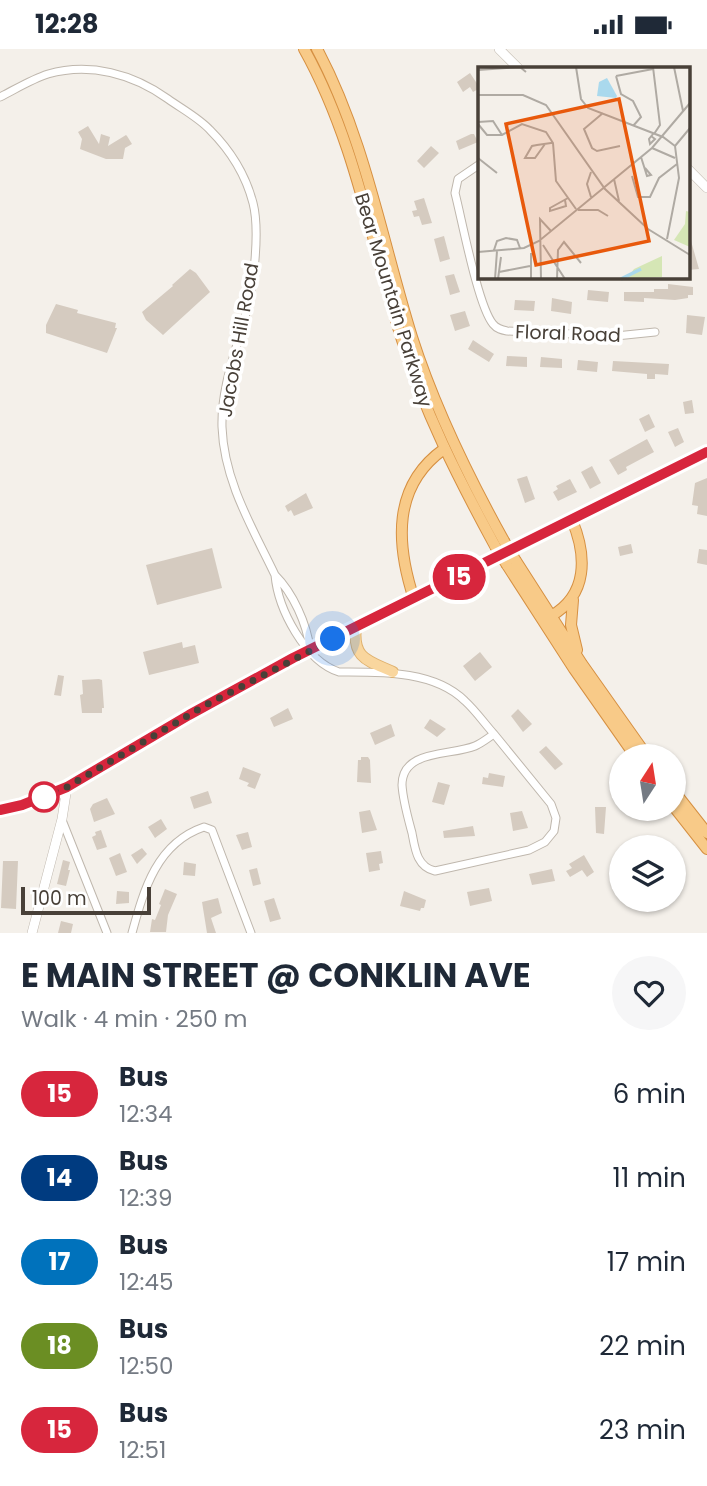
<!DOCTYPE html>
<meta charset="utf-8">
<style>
:root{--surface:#fff;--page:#f6f6f7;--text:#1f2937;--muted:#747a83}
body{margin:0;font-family:Poppins,sans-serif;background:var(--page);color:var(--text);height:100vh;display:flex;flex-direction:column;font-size:26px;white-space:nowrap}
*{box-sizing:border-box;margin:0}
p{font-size:23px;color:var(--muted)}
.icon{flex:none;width:38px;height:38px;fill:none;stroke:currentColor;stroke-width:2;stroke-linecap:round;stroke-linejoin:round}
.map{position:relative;height:884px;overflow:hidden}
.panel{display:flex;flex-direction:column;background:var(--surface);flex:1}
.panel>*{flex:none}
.badge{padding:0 14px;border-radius:23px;font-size:24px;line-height:46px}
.needle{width:46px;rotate:12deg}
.tools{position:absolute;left:609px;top:695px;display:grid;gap:14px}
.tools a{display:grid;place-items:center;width:77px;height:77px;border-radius:50%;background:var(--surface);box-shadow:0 2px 5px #0004;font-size:35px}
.scale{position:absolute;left:21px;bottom:18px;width:130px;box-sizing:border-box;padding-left:7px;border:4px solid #484038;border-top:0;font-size:19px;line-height:24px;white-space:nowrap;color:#484038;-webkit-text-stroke:5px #fff;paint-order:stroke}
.you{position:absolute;width:35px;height:35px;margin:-18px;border:5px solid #fff;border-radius:50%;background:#1a73e8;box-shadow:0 0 0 10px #1a73e833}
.map>.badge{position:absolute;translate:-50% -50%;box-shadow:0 0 0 4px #fff}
.round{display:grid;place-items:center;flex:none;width:74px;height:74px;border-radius:37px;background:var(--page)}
.head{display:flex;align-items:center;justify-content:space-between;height:119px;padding:0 21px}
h1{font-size:33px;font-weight:700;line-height:52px}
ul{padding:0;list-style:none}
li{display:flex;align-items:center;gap:21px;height:84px;padding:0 21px}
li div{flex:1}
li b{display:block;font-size:26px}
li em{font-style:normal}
li .badge{min-width:77px;font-weight:700;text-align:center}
.status{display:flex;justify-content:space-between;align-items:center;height:49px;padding:0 35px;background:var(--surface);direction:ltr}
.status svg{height:19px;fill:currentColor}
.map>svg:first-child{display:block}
.building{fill:#d5cbc0}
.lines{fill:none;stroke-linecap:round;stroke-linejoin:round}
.minor-casing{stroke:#bfb7ad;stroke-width:9}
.tertiary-casing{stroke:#bfb7ad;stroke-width:10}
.primary-casing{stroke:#dfb16e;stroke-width:12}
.trunk-casing{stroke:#d69042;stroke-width:12}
.minor{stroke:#fff;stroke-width:7}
.tertiary{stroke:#fff;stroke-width:9}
.primary{stroke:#f9d69e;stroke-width:10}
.trunk{stroke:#f8ca88;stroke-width:10}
.trunk-bridge-casing{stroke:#d69042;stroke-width:12;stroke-linecap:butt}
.trunk-bridge{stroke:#f8ca88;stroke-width:10}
.line-casing{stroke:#fff;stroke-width:16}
.line{stroke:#d7263d;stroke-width:10}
.walk{stroke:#484038;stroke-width:7;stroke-dasharray:0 12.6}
.stop-dot{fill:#fff;stroke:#d7263d;stroke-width:3.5}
.labels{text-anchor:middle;stroke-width:7;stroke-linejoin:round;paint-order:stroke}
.street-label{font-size:19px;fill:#484038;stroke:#fff}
.inset-river{fill:none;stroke:#aad9ed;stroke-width:3.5}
.inset-road{fill:none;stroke:#afaaa3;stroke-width:2}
.view{fill:#e8590c;fill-opacity:0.15;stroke:#e8590c;stroke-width:3.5}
.inset-edge{fill:none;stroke:#484038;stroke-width:3.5}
</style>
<div class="status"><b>12:28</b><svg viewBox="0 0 49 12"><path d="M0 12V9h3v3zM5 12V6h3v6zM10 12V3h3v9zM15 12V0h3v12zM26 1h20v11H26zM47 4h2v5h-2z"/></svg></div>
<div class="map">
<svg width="707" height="884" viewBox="0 0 707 884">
<rect width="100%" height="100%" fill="#f4f0ea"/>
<path class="building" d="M470 24 480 39 473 43 470 38 463 43 457 33Z
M88 77 99 95 101 85 110 88 108 97 126 86 127 87 132 95 125 99 123 110H106L80 100 82 90 78 83Z
M471 85H474L478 93 459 101 456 92Z
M431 97 439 104 424 119 417 112Z
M424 149 432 174 422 176 419 167 414 168 412 162 417 161 414 152Z
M444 187 450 210 440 213 434 190Z
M688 192H691L699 220 688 221Z
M190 220 196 224 210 243 163 286 146 271 142 263 173 237 172 236Z
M454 225 460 243 450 246 445 227Z
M668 235 693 238V246H688V249L675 251 644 249V253L624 252V243H654V240H668Z
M588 241 609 243 608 253 587 251Z
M552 249 572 253 571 265 551 262Z
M515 251 535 252 534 262 514 261Z
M56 255 78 261 77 264 116 274 115 279H117L107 304 46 284V276Z
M465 262 470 277 455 282 450 266Z
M687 266 705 268 702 286 686 284Z
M473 291 494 305 489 313 468 300Z
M507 307 527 308V318L506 317Z
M541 308 562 310V319L540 318Z
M578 311 598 313 597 323 577 321Z
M613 312 669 315 668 326 655 325V330H647V325L612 322Z
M692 351 694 364 685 365 683 353Z
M649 365 655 378 645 383 639 370Z
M678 379 684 393 675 398 668 383Z
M647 390 654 403 626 418 627 421 618 426 609 411Z
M592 417 601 434 590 440 581 423Z
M527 427 535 450 525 454 517 430Z
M707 429V467L697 465 698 457 692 456 695 434Z
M570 430 577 443 558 452 553 443 558 440 556 437Z
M306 444 313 459 294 467 291 461 288 463 285 457Z
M631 495 633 504 620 507 618 498Z
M212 499 222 539 157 556 146 516Z
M699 500 707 501V516L697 514Z
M182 593 183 599 195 596 199 614 149 626 143 603Z
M480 603 492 618 475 632 463 617Z
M58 626 64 627 61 647 54 646Z
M99 630 102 631 104 659H102V664H82L80 646 83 645 82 631Z
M288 659 293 670 274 678 270 669Z
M518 660 532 675 523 683 511 667Z
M430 670 446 680 437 688 424 679Z
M391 675 395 687 375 696 370 684Z
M546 697 563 715 555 721 539 703Z
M361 708H368L370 711 371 734 357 733 358 711H361Z
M243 718 261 725 255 740 247 737 249 734 239 730Z
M489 724 505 727 503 738 482 735 483 728 488 729Z
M438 733 450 736 444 756 432 753Z
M208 742 212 754 194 760 190 748Z
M107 749 115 765 94 773 90 760 93 755Z
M595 758H606L604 785 596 784Z
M370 761 377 781 362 784 359 763Z
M522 762 528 779 513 782 510 764Z
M161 770 167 780 155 789 148 778Z
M473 777 475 787 444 789 443 782Z
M101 781 107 798 97 801 92 788 96 786 95 783Z
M248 783 252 798 242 801 236 786Z
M142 799 147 805 137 815 131 806Z
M381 802 383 814 379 815 380 821 369 823 366 804Z
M120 804 127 823 116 827 109 809Z
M584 806 594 823 587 828 582 821 570 828 566 822 572 819 569 815Z
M63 811 70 813 68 821H70L66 837 57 835Z
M3 812H18L16 860 1 859Z
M184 813 196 815 195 827 183 826Z
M257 819 261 835 253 837 249 821Z
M552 820 555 832 532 836 529 825Z
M489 839 492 852 470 857 467 843Z
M165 840 177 845 168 866 166 883H150L152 870 155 871 161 856 159 855Z
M117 842 129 843V854L116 855Z
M404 842 426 851 424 859H421L420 862 400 857Z
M218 849 222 864 211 869 216 884H207L202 853Z
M274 849 281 870 270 873 264 852Z
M61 872 73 875 71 884H58Z"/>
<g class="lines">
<g class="minor-casing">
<path id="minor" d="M0 48C16 40 32 30 48 25 90 13 133 25 168 50 182 60 199 69 210 81 230 101 246 127 253 154 260 181 254 237 246 264 236 302 221 338 222 378 224 432 252 478 275 526 278 560 305 612 339 623 379 623 434 621 465 652 476 662 484 674 494 685
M480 115 458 130 455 144C462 171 478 257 493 275 497 280 502 281 507 282L616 287 655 283
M275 526C293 544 307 575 310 600
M494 685 551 755 556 769 554 782 545 793 529 801 435 822C417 818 415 800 412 784 408 769 403 752 402 736 402 700 451 707 475 697 482 694 488 689 494 685Z
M62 771 107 884
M132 884C144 840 157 794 204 778L212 781 251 884"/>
</g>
<g class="tertiary-casing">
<path id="tertiary" d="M499 0 518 19
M688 120 707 139
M32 884 62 770 67 738"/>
</g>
<g class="primary-casing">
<path id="primary" d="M356 578C352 610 369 612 393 623
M0 761 22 756 67 738 189 666 293 609 707 403"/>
</g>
<g class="trunk-casing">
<path id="trunk" d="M304 0C354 89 371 191 401 288 424 362 458 429 495 497
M317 0C365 90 382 192 412 288 435 360 468 427 504 492
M516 512 582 615 647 707
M507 516 574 620 635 707
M414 550C396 495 392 437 444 400
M573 551 571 576 577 601
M551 567C588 546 587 507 572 471
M674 742 707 784
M674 758 707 800"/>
</g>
<use href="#minor" class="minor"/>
<use href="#tertiary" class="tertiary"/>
<use href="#primary" class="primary"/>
<use href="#trunk" class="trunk"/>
<g class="trunk-bridge-casing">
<path id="trunk-bridge" d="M504 492 516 512
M495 497 507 516"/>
</g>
<use href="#trunk-bridge" class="trunk-bridge"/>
</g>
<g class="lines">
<g class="line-casing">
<path id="line" d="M0 761 22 756 67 738 189 666 293 609 707 403"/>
</g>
<use href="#line" class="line"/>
<path class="walk" d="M44 748 67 738 206 656 333 590"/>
</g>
<circle class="stop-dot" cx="44" cy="748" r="14"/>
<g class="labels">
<g class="street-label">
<text transform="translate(394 251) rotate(73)" y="7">Bear Mountain Parkway</text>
<text transform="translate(568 284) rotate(2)" y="7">Floral Road</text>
<text transform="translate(238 291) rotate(-80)" y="7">Jacobs Hill Road</text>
</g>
</g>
<g transform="translate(478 18)">
<rect width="212" height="212" fill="#f4f0ea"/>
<path d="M208 144 212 145V180L196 173 207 157ZM184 189V210L149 212 156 202Z" fill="#d5e6b5"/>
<path d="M129 11 139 29 138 31 119 29 121 15Z" fill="#aad9ed"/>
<path class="inset-river" d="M143 212 163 202"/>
<path class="inset-road" d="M98 0 103 32 110 41 185 70 197 79 201 111 189 172M175 0 182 58 176 67M196 0 205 44M0 3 42 0 48 5M138 9 143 27 155 34 163 50 155 59M138 9 175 2M0 28H45L68 38 127 122 170 162 212 188M125 46 106 62 114 81 119 84 142 79M0 55 15 54 24 68M0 57 9 68H24L44 57 68 65 75 76 78 114 98 142M173 69 177 72 172 77 171 72 175 67M67 77 57 91H47L54 79 59 78 73 76H75M197 79 212 61M174 81 197 91M163 90 169 109 173 108 167 101M0 91 19 106M113 105 109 117 113 130M154 109 160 130H172L181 111 199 97M136 112 141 134M87 133 88 139 72 144V141L90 131M100 143H120L130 149M65 178 87 212M16 183 19 174 28 171 39 173 42 181M0 185 46 181 61 174 174 81 212 36M53 186V212M21 205 52 199M17 212 19 184M20 212 23 190M63 212 62 152 73 164M79 212 80 183 86 175 103 196"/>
<path class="view" d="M141 32 171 174 58 198 28 57Z"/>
<rect width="212" height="212" class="inset-edge"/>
</g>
</svg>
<div class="tools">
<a><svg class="needle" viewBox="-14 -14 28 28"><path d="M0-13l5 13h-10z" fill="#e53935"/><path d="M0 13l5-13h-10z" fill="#747a83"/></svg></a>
<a><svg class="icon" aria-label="layers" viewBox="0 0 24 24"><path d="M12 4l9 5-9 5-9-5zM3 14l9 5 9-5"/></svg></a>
</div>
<div class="scale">100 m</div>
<div class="you" style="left:333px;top:590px"></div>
<b class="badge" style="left:459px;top:528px;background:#d7263d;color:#fff">15</b>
</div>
<section class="panel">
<div class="head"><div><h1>E MAIN STREET @ CONKLIN AVE</h1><p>Walk · 4 min · 250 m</p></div><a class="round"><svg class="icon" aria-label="heart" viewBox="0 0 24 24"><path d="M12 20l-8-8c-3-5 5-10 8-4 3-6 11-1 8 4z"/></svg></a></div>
<ul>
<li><span class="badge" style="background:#d7263d;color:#fff">15</span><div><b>Bus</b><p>12:34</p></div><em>6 min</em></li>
<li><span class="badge" style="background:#003b80;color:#fff">14</span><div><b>Bus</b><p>12:39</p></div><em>11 min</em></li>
<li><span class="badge" style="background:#0072bc;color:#fff">17</span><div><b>Bus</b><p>12:45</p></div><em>17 min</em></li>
<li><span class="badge" style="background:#6b8e23;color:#fff">18</span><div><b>Bus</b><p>12:50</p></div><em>22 min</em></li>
<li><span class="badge" style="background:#d7263d;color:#fff">15</span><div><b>Bus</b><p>12:51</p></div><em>23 min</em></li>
</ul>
</section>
